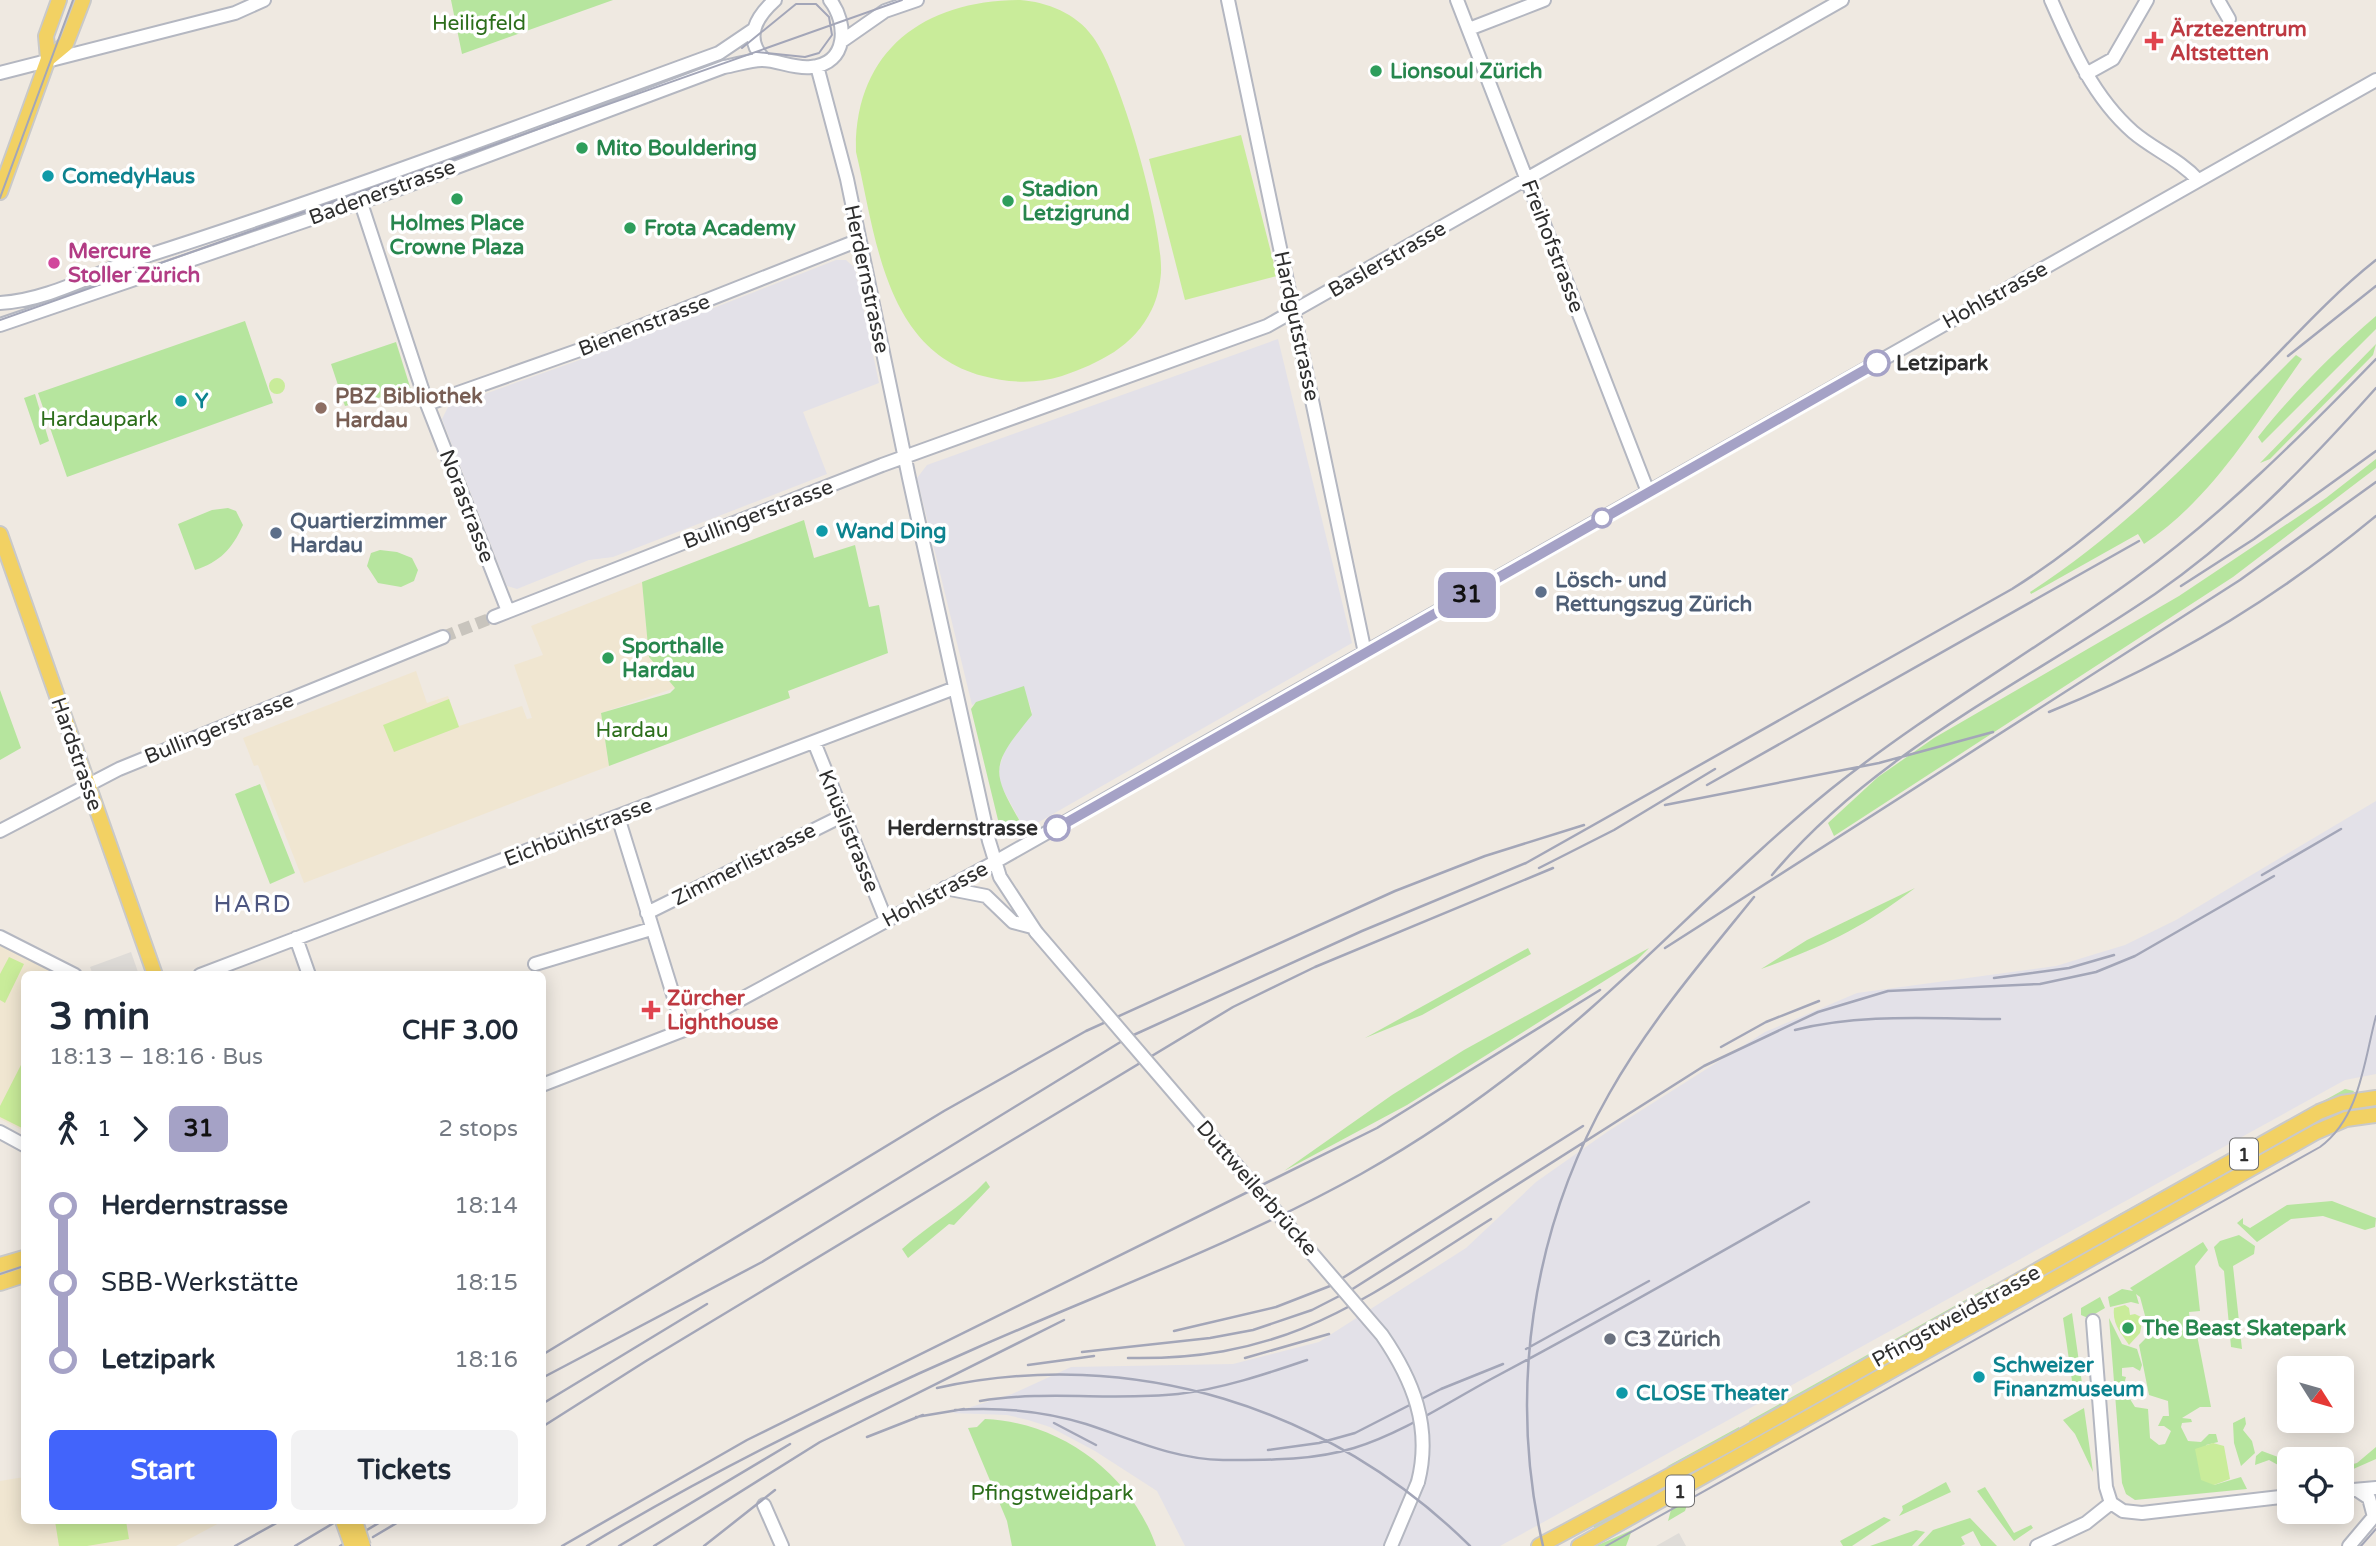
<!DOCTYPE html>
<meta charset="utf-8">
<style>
:root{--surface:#fff;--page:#f2f2f3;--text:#1f2937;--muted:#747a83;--accent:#4264fb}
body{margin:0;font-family:"Varela Round",sans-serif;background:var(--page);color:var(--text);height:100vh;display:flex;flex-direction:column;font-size:26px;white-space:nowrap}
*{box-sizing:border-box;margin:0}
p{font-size:23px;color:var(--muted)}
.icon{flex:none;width:38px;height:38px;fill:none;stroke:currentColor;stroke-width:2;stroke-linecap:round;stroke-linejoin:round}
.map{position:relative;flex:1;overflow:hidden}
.drawer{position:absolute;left:21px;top:971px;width:525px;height:553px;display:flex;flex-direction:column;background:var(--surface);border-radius:10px;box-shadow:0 4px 18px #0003}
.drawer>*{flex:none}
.badge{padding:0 14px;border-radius:10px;font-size:24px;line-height:46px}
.needle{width:46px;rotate:127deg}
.buttons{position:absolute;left:2277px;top:1356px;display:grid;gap:14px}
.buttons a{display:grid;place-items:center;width:77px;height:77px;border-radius:10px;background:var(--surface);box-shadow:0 4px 18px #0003;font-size:35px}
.map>.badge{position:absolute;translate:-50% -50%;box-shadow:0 0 0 4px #fff}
.legs{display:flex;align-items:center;gap:10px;height:77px;padding:0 28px;font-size:23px}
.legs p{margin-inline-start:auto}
.headline{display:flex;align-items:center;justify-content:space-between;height:119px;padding:0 28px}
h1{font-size:38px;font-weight:700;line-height:52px}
.button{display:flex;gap:14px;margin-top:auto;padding:14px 28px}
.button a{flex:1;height:80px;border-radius:10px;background:var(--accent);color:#fff;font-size:28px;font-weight:700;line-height:80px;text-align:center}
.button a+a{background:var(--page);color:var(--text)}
ul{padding:0 28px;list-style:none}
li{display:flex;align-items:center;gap:24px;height:77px;font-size:26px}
li i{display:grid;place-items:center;width:10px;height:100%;margin:0 9px;background:currentColor}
li i::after{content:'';width:18px;height:18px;margin:-9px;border:5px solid;border-radius:50%;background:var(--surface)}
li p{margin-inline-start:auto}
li:first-child i{background:linear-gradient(#0000 50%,currentColor 0)}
li:last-child i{background:linear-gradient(currentColor 50%,#0000 0)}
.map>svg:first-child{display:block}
.industrial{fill:#e3e1e8}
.education{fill:#f0e6d1}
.green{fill:#b6e59e}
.pitch{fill:#c9ec9a}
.plaza{fill:#dfdcd8}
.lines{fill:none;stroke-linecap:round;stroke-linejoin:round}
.minor-tunnel{stroke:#c8c4bd;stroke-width:12;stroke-dasharray:12 6;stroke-linecap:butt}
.minor-casing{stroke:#b4b7c1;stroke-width:16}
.major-casing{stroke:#c9c9c9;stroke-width:18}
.minor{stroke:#fff;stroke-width:12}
.major{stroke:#f2d163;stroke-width:14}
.tram{stroke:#a3a6b8;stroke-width:2}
.rail{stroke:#a3a6b8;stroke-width:2.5}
.minor-bridge-casing{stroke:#b4b7c1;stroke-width:16;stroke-linecap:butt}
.major-bridge-casing{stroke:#c9c9c9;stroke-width:18;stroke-linecap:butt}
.minor-bridge{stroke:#fff;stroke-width:12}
.major-bridge{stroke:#f2d163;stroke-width:14}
.line-1-casing{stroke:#fff;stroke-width:16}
.line-1{stroke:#a5a2c6;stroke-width:10}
.health-dot{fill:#e0444e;stroke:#fff;stroke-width:2.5}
.leisure-dot{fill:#2e9e5b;stroke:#fff;stroke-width:2.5}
.culture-dot{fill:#0f9aa8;stroke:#fff;stroke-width:2.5}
.hotel-dot{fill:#d1479c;stroke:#fff;stroke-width:2.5}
.stop-1-dot{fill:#fff;stroke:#a5a2c6;stroke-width:3.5}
.education-dot{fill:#8d6e63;stroke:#fff;stroke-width:2.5}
.service-dot{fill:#5c6f8a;stroke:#fff;stroke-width:2.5}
.worship-dot{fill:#6b7280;stroke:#fff;stroke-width:2.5}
.labels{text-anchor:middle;stroke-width:7;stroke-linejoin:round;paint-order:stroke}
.shield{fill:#fff;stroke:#6d6d6d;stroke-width:2}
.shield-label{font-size:19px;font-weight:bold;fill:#2e2e2e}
.park-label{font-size:21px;fill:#2c6e1b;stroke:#fff}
.health-label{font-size:21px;font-weight:bold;fill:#be3a42;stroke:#fff;text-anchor:start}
.leisure-label{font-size:21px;font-weight:bold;fill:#27864d;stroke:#fff;text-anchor:start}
.culture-label{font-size:21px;font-weight:bold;fill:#0d838f;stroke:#fff;text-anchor:start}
.street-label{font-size:21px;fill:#2e2e2e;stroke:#fff}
.hotel-label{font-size:21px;font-weight:bold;fill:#b23c85;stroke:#fff;text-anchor:start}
.stop-label{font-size:21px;font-weight:bold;fill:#2e2e2e;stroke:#fff;text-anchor:start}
.education-label{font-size:21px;font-weight:bold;fill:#785e54;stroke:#fff;text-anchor:start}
.service-label{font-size:21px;font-weight:bold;fill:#4e5e75;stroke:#fff;text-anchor:start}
.worship-label{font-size:21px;font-weight:bold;fill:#5b616d;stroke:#fff;text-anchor:start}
.quarter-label{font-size:24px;letter-spacing:2px;fill:#4d5680;stroke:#fff}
</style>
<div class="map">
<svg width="2376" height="1546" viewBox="0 0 2376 1546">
<rect width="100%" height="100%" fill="#efe9e1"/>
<path class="industrial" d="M836 260H846L855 268 879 383 803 412 827 474 613 557 589 560 517 589 507 586 442 419 448 407 591 356Z
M1278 339 1352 643 1025 830 1000 784 999 769 1006 746 1032 712 1023 687 972 705 917 478 927 465Z
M2376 801V1074L2345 1080 1500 1546H1185L1157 1491 1095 1451 1050 1427 1028 1420 1007 1415 952 1413 1012 1394 1071 1367 1233 1364 1319 1342 1466 1248 1536 1182 1607 1132 1765 1032 1857 993 2056 966 2125 945 2176 920Z"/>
<path class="education" d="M642 582 649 657 675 688 601 713 609 766 304 883 258 765 254 766 243 738 416 671 427 703 448 696 459 726 522 706 527 719 532 718 514 665 543 655 531 626Z
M0 943 64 975H24V1131L0 1119Z
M24 1477V1521H223L176 1546H0V1481Z"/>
<path class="green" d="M451 0H613L462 54Z
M2376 316V329L2262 443 2258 437C2294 392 2332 354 2376 316Z
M245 321 273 403 67 477 38 393Z
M396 342 411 390 345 406 331 364Z
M2376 344 2373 355 2270 459 2260 463Z
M2296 355 2302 359C2255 425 2212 499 2144 544L2138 534 2031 594 2030 592C2131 527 2211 439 2296 355Z
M35 394 49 441 40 445 24 398Z
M2376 459V468L2233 577 1834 836 1828 823 1878 777 1934 738 2179 596 2326 498Z
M228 508 236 511 243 525C232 549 220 562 195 570L178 524 212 510Z
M804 520 814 558 855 545 869 607 879 605 888 653 788 691 790 698 609 766 601 713 670 693 675 688 649 657 642 582Z
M380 550 397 552 412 558 418 570 414 581 401 587 378 583 367 566 371 553Z
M1024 686 1032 715C989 768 990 770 1025 830L1018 834 1014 827 1004 831 999 824 971 709 976 702Z
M0 690 21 748 0 760Z
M260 784 295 873 270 884 235 794Z
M1915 888C1861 929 1824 946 1761 969L1807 940Z
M1528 948 1531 954 1422 1015 1365 1038Z
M1649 948 1636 961 1407 1105 1284 1171 1392 1095 1464 1050Z
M2345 1089 2354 1091 2352 1095 2109 1220Z
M2347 1108 2267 1149 2216 1183 2070 1264 2054 1268 2315 1120Z
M986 1181 990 1187 954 1225 949 1224 908 1258 902 1249C929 1224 961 1208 986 1181Z
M2332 1201 2376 1218 2375 1227 2365 1230 2323 1216 2291 1219 2257 1242 2237 1223 2243 1218V1224L2250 1228 2287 1205Z
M2239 1235 2255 1246 2254 1254 2233 1266 2242 1349 2231 1347 2224 1271 2219 1266 2214 1247 2220 1241Z
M2203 1242 2208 1250 2195 1266 2200 1311 2189 1312 2191 1334 2197 1335 2211 1407H2200L2182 1418 2191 1419 2192 1422 2182 1423 2181 1427 2188 1441 2201 1442 2209 1434H2216L2218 1442 2206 1445 2214 1485 2241 1477 2247 1489 2135 1500 2126 1494 2122 1483 2109 1318 2122 1344 2137 1349 2142 1365 2140 1371 2133 1367 2122 1368V1376L2126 1377 2123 1388 2135 1407 2148 1409 2150 1438 2159 1445 2165 1444 2171 1431 2164 1426H2158L2163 1416H2169L2168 1401 2149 1395 2139 1345 2150 1334 2140 1297 2136 1294 2139 1304 2131 1302 2110 1307 2108 1297 2122 1289 2133 1291 2130 1288Z
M1994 1284 1995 1287 1751 1424 1749 1421Z
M2100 1297 2105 1308 2088 1318 2081 1315V1308Z
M2072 1313 2082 1383 2073 1388 2063 1318Z
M2084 1408 2093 1472 2075 1434 2063 1420Z
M2245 1417 2246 1424 2243 1430 2252 1441 2255 1453 2241 1466 2234 1443 2233 1423Z
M985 1419C1061 1422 1131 1474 1156 1546H1012L1007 1521 968 1428 977 1427Z
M1739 1427 1740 1431 1685 1461 1666 1467Z
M2376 1447V1459L2342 1474V1467L2357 1463Z
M2262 1451 2289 1461V1471L2269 1460 2255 1465 2256 1456Z
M1719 1456 1720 1459 1603 1527 1594 1528V1524Z
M1946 1482 1951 1492 1899 1516 1903 1510 1902 1506Z
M1985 1487 2014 1533 2031 1525 2033 1528 2014 1541 1977 1491Z
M1690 1496 1685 1511 1668 1521 1672 1506Z
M1884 1517 1891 1520 1852 1546H1843L1840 1541Z
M1970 1518 1997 1546H1981L1973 1531 1961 1537 1965 1544 1961 1546H1918L1933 1530Z
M1632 1530 1626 1546H1596Z
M1916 1530 1925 1532 1912 1546H1870Z"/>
<path class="pitch" d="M1020 0C1047 2 1076 13 1093 37 1121 75 1163 225 1161 273 1160 285 1157 299 1152 309 1134 347 1099 363 1062 376 1037 384 1008 383 983 376 884 350 876 236 856 152 854 51 924 0 1020 0Z
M1241 135 1277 276 1185 300 1149 159Z
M269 386a8 8 0 1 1 16 0a8 8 0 1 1-16 0Z
M449 699 459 727 394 752 383 725Z
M9 957 24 964 5 1003 0 1000V974Z
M23 1061 24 1062V1129L0 1117V1106Z
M2125 1305 2129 1308 2130 1315 2135 1314 2143 1318 2140 1333 2129 1345C2122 1334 2112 1325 2114 1308Z
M2213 1443 2224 1446 2230 1479 2214 1485 2201 1480 2195 1449Z
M55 1521H126L129 1539 87 1546H59Z"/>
<path class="plaza" d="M131 952 139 975H93L90 967Z
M1679 1533 1686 1546H1656Z"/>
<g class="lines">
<path class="minor-tunnel" d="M443 637 494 617"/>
<g class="minor-casing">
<path id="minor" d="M1228 0 1365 653
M1457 0 1648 492
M2051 0C2072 48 2093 97 2133 132 2154 150 2179 159 2198 180
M2218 0 2229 19
M1469 29 1544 0
M842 41 885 11 917 0
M764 59C743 38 757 16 775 0
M817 66 847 179 909 478 989 841 1000 877 1036 932
M0 73 235 13 264 0
M2086 74 2113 59 2147 0
M360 200 427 404 508 611
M0 303C50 300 94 273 140 258 335 196 527 123 719 53L753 30
M0 325 390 192 724 67C736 65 750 60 762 60 778 60 794 69 811 67 848 64 848 23 830 0
M427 404 591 346 859 240
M494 617 882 465 1267 326 1842 0
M814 742 886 920
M618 817 684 1030
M0 831 119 769 443 637
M945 888 986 896 1013 922 1032 927
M647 913 842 816
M0 937 75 975
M296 938 309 975
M535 964 651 929
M200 975 955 688
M542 1085 684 1030 995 862 2376 80
M0 1132 24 1145
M2093 1321 2106 1487 2111 1503
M2357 1490 2369 1498 2374 1517
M2342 1491 2376 1488
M2111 1503 2123 1511 2142 1513 2289 1496
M764 1505 782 1546
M1391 1546 1418 1482
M2037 1546 2086 1523 2111 1503
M2349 1546 2376 1514"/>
</g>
<g class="major-casing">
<path id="major" d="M48 59 46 36 59 0
M0 192 48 59 66 44 83 0
M0 534 155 975
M0 1265 24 1258
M0 1283 24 1275
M1539 1546 1727 1445 2319 1112 2342 1103 2376 1098
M1579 1546 2316 1132 2346 1119 2376 1115"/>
</g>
<use href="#minor" class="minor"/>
<use href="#major" class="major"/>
<path class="tram" d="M742 48 796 4H816L829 17 832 35 819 53 805 57 757 52
M0 198 73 0
M0 320 902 0
M0 1274 24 1266
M336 1521 345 1546
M361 1521 370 1546
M1606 1546 2320 1147C2360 1118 2364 1061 2376 1016
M2361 1546 2376 1529"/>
<path class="rail" d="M2288 356 2376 286
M2181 586 2254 539 2376 451
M2049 712C2168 664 2278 597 2376 516
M1707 785 2139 541
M1665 805 1879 763 1993 732
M1539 868 1614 830 1715 769
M1772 875C1876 751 2023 684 2155 594 2239 536 2308 464 2376 388
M2262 875 2341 829
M1665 948 2240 580 2376 482
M1994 978 2069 968 2114 955
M1795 1030C1862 1013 1932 1019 2000 1019
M1721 1047 1766 1022 1819 1001
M1174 1331 1276 1307 1330 1286 1583 1126
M1526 1349 1649 1281
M1082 1352 1210 1338 1253 1330 1312 1310 1351 1290 1704 1066 1818 1012 1888 991 2040 984 2096 972 2135 956 2274 876
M542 1355 944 1111 1086 1031 1395 891 1485 856 1584 825
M1128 1358C1290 1361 1362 1300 1491 1219
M1245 1358 1329 1334
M1028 1365 1094 1356
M542 1378 762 1262 1127 1038 1362 931 1526 863 2012 589C2106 530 2180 454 2257 375 2295 336 2333 294 2376 260
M937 1388C1131 1345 1330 1407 1470 1546
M980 1401C1046 1390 1112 1401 1178 1394 1221 1389 1266 1374 1307 1360
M542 1404 707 1304
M955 1410C999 1407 1044 1411 1086 1424 1132 1439 1173 1459 1223 1460 1267 1460 1311 1461 1354 1448 1403 1433 1450 1401 1495 1377 1601 1321 1705 1261 1809 1202
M916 1417 964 1409
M1054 1423 1096 1445
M542 1427 646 1361 1233 1007 1315 967 1553 868
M867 1437 923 1415
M1268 1450 1319 1443 1355 1433 1441 1389 1503 1364
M373 1537 400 1521
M235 1546 280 1521
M295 1546 337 1521
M340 1546 382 1521
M562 1546 747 1440 1377 1128 1600 990
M587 1546C712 1471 841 1407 974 1349 1103 1292 1237 1243 1361 1174 1443 1128 1519 1072 1590 1009 1671 937 1746 858 1831 789 1927 712 2035 651 2135 578 2223 514 2300 437 2376 359
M619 1546 790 1444
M654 1546 820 1442 1064 1320
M704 1546 775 1490
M1543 1546C1508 1393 1531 1231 1609 1094 1649 1023 1703 960 1754 897"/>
<g class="minor-bridge-casing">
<path id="minor-bridge" d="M1036 932 1382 1335C1413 1380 1432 1427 1418 1482"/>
</g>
<g class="major-bridge-casing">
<path id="major-bridge" d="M343 1521 352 1546
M355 1521 363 1546"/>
</g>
<use href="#minor-bridge" class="minor-bridge"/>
<use href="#major-bridge" class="major-bridge"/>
</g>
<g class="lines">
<g class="line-1-casing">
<path id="line-1" d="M1057 828 1877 363"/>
</g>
<use href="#line-1" class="line-1"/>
</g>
<g class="health-dot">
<path d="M2150.5 30.5h7v7h7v7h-7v7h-7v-7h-7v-7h7z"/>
<path d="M647.5 999.5h7v7h7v7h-7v7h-7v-7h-7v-7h7z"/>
</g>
<g class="leisure-dot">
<circle cx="1376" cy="71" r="7"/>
<circle cx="582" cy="148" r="7"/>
<circle cx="457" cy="199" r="7"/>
<circle cx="1008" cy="201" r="7"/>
<circle cx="630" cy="228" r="7"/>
<circle cx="608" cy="658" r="7"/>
<circle cx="2128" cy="1328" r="7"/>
</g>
<g class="culture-dot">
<circle cx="48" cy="176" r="7"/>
<circle cx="181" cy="401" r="7"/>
<circle cx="822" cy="531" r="7"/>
<circle cx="1979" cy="1377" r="7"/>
<circle cx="1622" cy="1393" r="7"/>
</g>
<circle class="hotel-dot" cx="54" cy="263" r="7"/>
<g class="stop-1-dot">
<circle cx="1877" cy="363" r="12"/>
<circle cx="1602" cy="518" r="9"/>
<circle cx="1057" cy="828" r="12"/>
</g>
<circle class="education-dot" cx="321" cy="408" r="7"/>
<g class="service-dot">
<circle cx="276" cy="533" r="7"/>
<circle cx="1541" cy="592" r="7"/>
</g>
<circle class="worship-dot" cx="1610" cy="1339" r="7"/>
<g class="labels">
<g class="shield">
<rect x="2230" y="1138.5" width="28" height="31" rx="5"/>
<rect x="1666" y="1475.5" width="28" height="31" rx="5"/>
</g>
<g class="shield-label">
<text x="2244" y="1161">1</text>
<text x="1680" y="1498">1</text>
</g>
<g class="park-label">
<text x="479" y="30">Heiligfeld</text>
<text x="99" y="426">Hardaupark</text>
<text x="632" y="737">Hardau</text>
<text x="1052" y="1500">Pfingstweidpark</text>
</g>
<g class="health-label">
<text x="2170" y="36">Ärztezentrum<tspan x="2170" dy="24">Altstetten</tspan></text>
<text x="667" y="1005">Zürcher<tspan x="667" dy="24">Lighthouse</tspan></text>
</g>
<g class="leisure-label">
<text x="1390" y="78">Lionsoul Zürich</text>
<text x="596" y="155">Mito Bouldering</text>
<text x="1022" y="196">Stadion<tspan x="1022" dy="24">Letzigrund</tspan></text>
<text x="457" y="230" text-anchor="middle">Holmes Place<tspan x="457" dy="24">Crowne Plaza</tspan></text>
<text x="644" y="235">Frota Academy</text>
<text x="622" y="653">Sporthalle<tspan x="622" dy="24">Hardau</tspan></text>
<text x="2142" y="1335">The Beast Skatepark</text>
</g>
<g class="culture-label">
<text x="62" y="183">ComedyHaus</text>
<text x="195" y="408">Y</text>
<text x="836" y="538">Wand Ding</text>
<text x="1993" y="1372">Schweizer<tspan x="1993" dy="24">Finanzmuseum</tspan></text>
<text x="1636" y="1400">CLOSE Theater</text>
</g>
<g class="street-label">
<text transform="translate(382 192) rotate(-20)" y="7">Badenerstrasse</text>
<text transform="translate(1553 246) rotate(69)" y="7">Freihofstrasse</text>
<text transform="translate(1387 259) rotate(-30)" y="7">Baslerstrasse</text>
<text transform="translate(867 279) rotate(78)" y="7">Herdernstrasse</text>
<text transform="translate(1995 295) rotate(-29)" y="7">Hohlstrasse</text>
<text transform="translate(644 325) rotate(-21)" y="7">Bienenstrasse</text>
<text transform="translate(1297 326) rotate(78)" y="7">Hardgutstrasse</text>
<text transform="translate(467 506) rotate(69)" y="7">Norastrasse</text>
<text transform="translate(758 514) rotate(-21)" y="7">Bullingerstrasse</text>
<text transform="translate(219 728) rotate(-22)" y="7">Bullingerstrasse</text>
<text transform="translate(77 754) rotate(71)" y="7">Hardstrasse</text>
<text transform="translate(849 831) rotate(68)" y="7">Knüslistrasse</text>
<text transform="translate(578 832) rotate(-21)" y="7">Eichbühlstrasse</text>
<text transform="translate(744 864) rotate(-27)" y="7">Zimmerlistrasse</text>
<text transform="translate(935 894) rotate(-28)" y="7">Hohlstrasse</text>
<text transform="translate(1257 1188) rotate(49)" y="7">Duttweilerbrücke</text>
<text transform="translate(1956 1316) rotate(-29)" y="7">Pfingstweidstrasse</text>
</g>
<g class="hotel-label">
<text x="68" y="258">Mercure<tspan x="68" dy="24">Stoller Zürich</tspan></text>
</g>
<g class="stop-label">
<text x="1896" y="370">Letzipark</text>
<text x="1038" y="835" text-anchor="end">Herdernstrasse</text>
</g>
<g class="education-label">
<text x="335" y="403">PBZ Bibliothek<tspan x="335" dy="24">Hardau</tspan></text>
</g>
<g class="service-label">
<text x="290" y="528">Quartierzimmer<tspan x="290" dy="24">Hardau</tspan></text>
<text x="1555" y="587">Lösch- und<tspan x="1555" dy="24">Rettungszug Zürich</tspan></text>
</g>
<g class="worship-label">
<text x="1624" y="1346">C3 Zürich</text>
</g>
<g class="quarter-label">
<text x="253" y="912">HARD</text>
</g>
</g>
</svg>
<div class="buttons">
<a><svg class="needle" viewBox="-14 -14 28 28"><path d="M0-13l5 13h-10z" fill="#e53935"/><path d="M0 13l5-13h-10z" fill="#747a83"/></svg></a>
<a><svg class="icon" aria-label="locate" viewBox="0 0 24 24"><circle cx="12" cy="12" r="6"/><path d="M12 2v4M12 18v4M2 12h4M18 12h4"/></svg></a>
</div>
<b class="badge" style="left:1467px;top:595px;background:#a5a2c6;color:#111">31</b>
<section class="drawer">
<div class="headline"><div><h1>3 min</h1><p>18:13 – 18:16 · Bus</p></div><b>CHF 3.00</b></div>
<div class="legs"><svg class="icon" aria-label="walk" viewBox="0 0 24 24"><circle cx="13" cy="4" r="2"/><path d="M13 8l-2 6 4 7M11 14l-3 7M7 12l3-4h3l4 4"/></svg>1<svg class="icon" aria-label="forward" viewBox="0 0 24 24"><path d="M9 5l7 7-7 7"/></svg><b class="badge" style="background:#a5a2c6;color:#111">31</b><p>2 stops</p></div>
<ul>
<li><i style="color:#a5a2c6"></i><b>Herdernstrasse</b><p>18:14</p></li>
<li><i style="color:#a5a2c6"></i><span>SBB-Werkstätte</span><p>18:15</p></li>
<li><i style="color:#a5a2c6"></i><b>Letzipark</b><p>18:16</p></li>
</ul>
<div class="button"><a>Start</a><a>Tickets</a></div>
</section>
</div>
